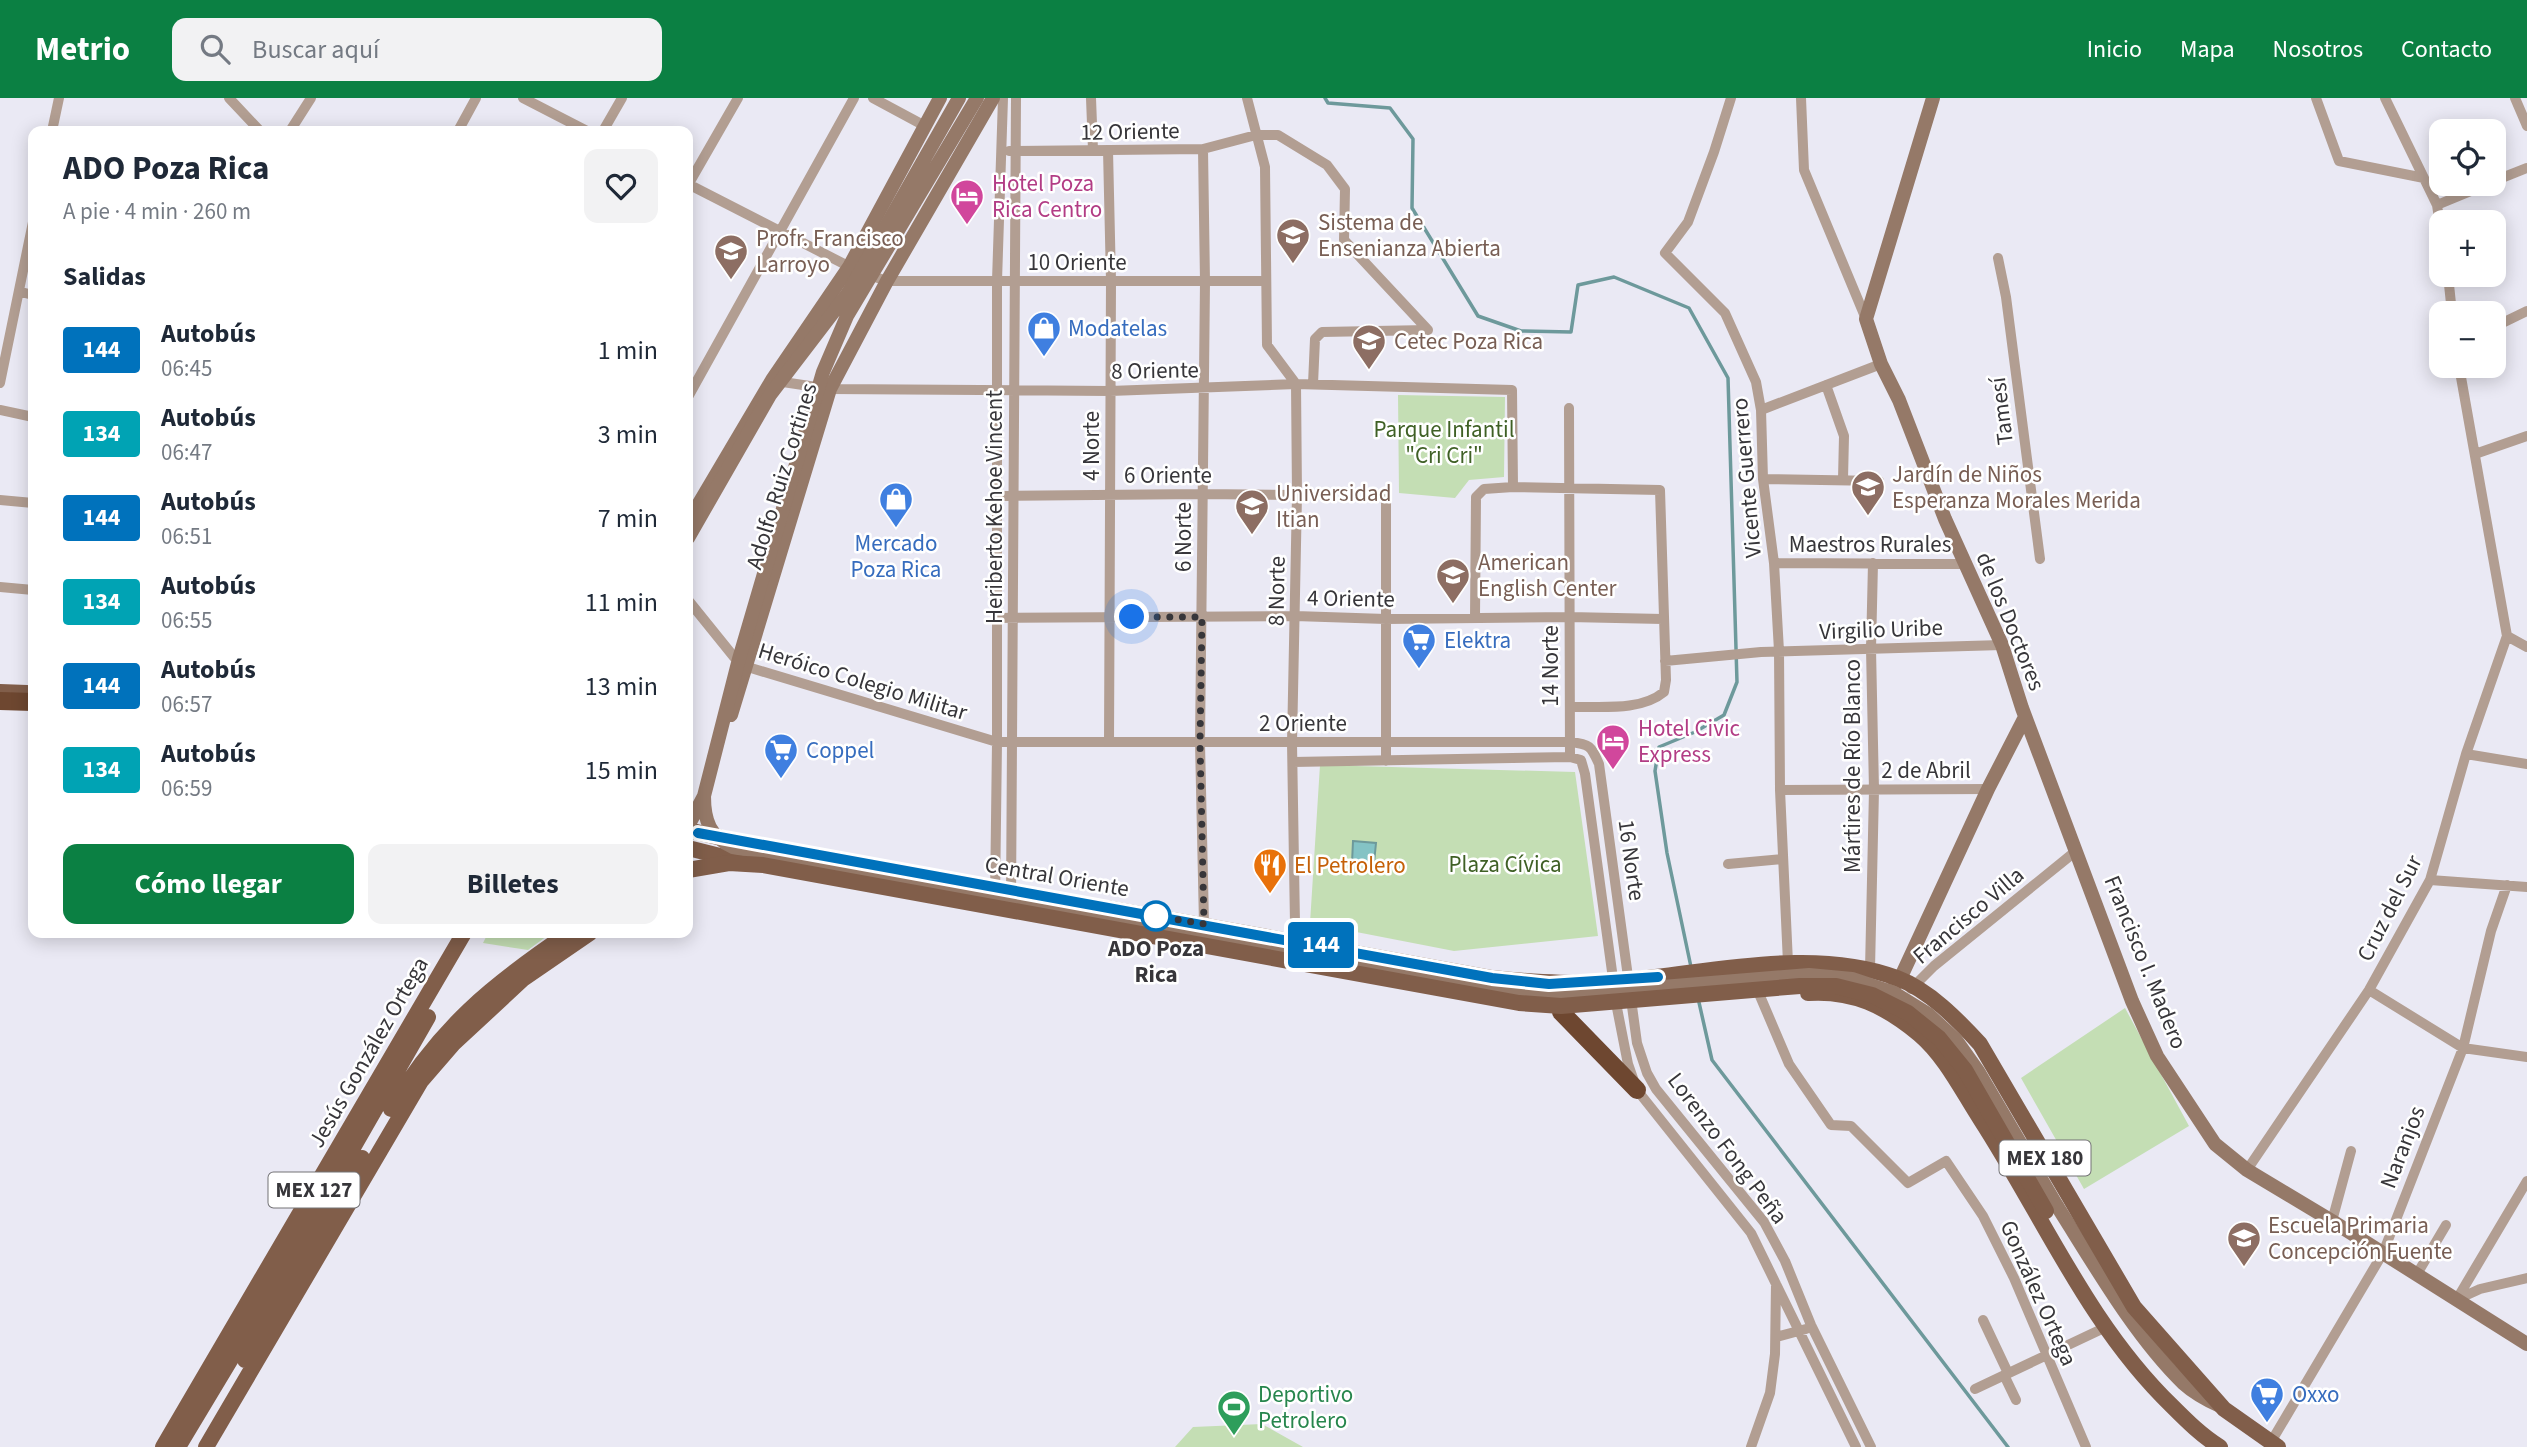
<!DOCTYPE html>
<html lang="es">
<meta charset="utf-8">
<style>
:root{--surface:#fff;--page:#f2f2f3;--text:#1f2937;--muted:#747a83;--accent:#0b8043}
body{margin:0;font-family:"Source Sans 3",sans-serif;background:var(--page);color:var(--text);height:100vh;display:flex;flex-direction:column;font-size:26px;white-space:nowrap}
*{box-sizing:border-box;margin:0}
p{font-size:23px;color:var(--muted)}
.icon{flex:none;width:38px;height:38px;fill:none;stroke:currentColor;stroke-width:2;stroke-linecap:round;stroke-linejoin:round}
.map{position:relative;flex:1;overflow:hidden}
.drawer{position:absolute;left:28px;top:28px;width:665px;height:812px;display:flex;flex-direction:column;background:var(--surface);border-radius:14px;box-shadow:0 4px 18px #0003}
.drawer>*{flex:none}
.badge{padding:0 14px;border-radius:5px;font-size:24px;line-height:46px}
.fabs{position:absolute;left:2429px;top:21px;display:grid;gap:14px}
.fabs a{display:grid;place-items:center;width:77px;height:77px;border-radius:14px;background:var(--surface);box-shadow:0 4px 18px #0003;font-size:35px}
.you{position:absolute;width:35px;height:35px;margin:-18px;border:5px solid #fff;border-radius:50%;background:#1a73e8;box-shadow:0 0 0 10px #1a73e833}
.map>.badge{position:absolute;translate:-50% -50%;box-shadow:0 0 0 4px #fff}
h2{padding:0 35px;font-size:26px;line-height:63px}
.round{display:grid;place-items:center;flex:none;width:74px;height:74px;border-radius:14px;background:var(--page)}
.overview{display:flex;align-items:center;justify-content:space-between;height:119px;padding:0 35px}
h1{font-size:33px;font-weight:700;line-height:52px}
.primary-button{display:flex;gap:14px;margin-top:auto;padding:14px 35px}
.primary-button a{flex:1;height:80px;border-radius:14px;background:var(--accent);color:#fff;font-size:28px;font-weight:700;line-height:80px;text-align:center}
.primary-button a+a{background:var(--page);color:var(--text)}
ul{padding:0;list-style:none}
li{display:flex;align-items:center;gap:21px;height:84px;padding:0 35px}
li div{flex:1}
li b{display:block;font-size:26px}
li em{font-style:normal}
li .badge{min-width:77px;font-weight:700;text-align:center}
header{display:flex;align-items:center;gap:42px;box-sizing:border-box;height:98px;padding:0 35px;background:var(--accent);color:#fff}
header strong{font-size:33px}
nav{display:flex;gap:38px;margin-inline-start:auto;font-size:24px}
.search{width:490px;height:63px;background:var(--page);display:flex;align-items:center;gap:18px;box-sizing:border-box;padding:0 24px;border-radius:14px;color:var(--muted);font-size:26px}
.map>svg:first-child{display:block}
.green{fill:#c4deb4}
.water{fill:#84c3c5;stroke:#6d999b;stroke-width:2}
.lines{fill:none;stroke-linecap:round;stroke-linejoin:round}
.stream{stroke:#6d999b;stroke-width:3.5}
.street{stroke:#b29e92;stroke-width:10}
.secondary{stroke:#957968;stroke-width:14}
.primary{stroke:#815e4a;stroke-width:16}
.highway{stroke:#6e4730;stroke-width:18}
.secondary-bridge{stroke:#957968;stroke-width:14}
.primary-bridge{stroke:#815e4a;stroke-width:16}
.line-casing{stroke:#fff;stroke-width:16}
.line{stroke:#0072bc;stroke-width:10}
.walk{stroke:#37363a;stroke-width:7;stroke-dasharray:0 12.6}
.stop-dot{fill:#fff;stroke:#0072bc;stroke-width:3.5}
.labels{text-anchor:middle;stroke-width:5;stroke-linejoin:round;paint-order:stroke}
.shield{fill:#fff;stroke:#737275;stroke-width:2}
.shield-label{font-size:21px;font-weight:bold;fill:#37363a}
.street-label{font-size:23px;fill:#37363a;stroke:#fff}
.hotel-label{font-size:23px;fill:#b23c85;stroke:#fff;text-anchor:start}
.education-label{font-size:23px;fill:#785e54;stroke:#fff;text-anchor:start}
.shop-label{font-size:23px;fill:#366cbe;stroke:#fff;text-anchor:start}
.park-label{font-size:23px;fill:#3f6025;stroke:#fff}
.food-label{font-size:23px;fill:#c56008;stroke:#fff;text-anchor:start}
.stop-label{font-size:23px;font-weight:bold;fill:#37363a;stroke:#fff}
.leisure-label{font-size:23px;fill:#27864d;stroke:#fff;text-anchor:start}
</style>
<header>
<strong>Metrio</strong>
<div class="search"><svg class="icon" aria-label="search" viewBox="0 0 24 24"><circle cx="10" cy="10" r="6"/><path d="M15 15l6 6"/></svg>Buscar aquí</div>
<nav><a>Inicio</a><a>Mapa</a><a>Nosotros</a><a>Contacto</a></nav>
</header>
<div class="map">
<svg width="2527" height="1349" viewBox="0 0 2527 1349">
<rect width="100%" height="100%" fill="#eae9f4"/>
<path class="green" d="M1398 297 1505 299 1504 379 1469 382 1455 400 1399 395Z
M1320 667 1575 674 1598 838 1454 853 1310 825Z
M488 835H551L528 852 483 845Z
M2125 910 2189 1028 2084 1091 2021 980Z
M1262 1326 1303 1349H1175L1193 1329Z"/>
<path class="water" d="M1353 743 1376 745 1374 765H1352Z"/>
<g class="lines">
<path class="stream" d="M1325 0 1328 5 1390 10 1413 41 1412 110 1478 218 1521 233 1571 234 1578 187 1614 179 1689 210 1728 280 1737 584 1724 617 1695 634 1659 649 1655 673 1667 755 1691 869
M1698 900 1712 962 2008 1349"/>
<path class="street" d="M229 0 260 33
M523 0 587 33
M873 0 925 28
M1091 0 1093 52
M1247 0 1265 69 1267 247 1296 286 1297 397 1292 645 1295 826 1289 848
M1731 0 1714 54 1688 124 1665 155 1725 215 1756 284 1761 312 1763 381 1774 465 1779 553 1780 692 1788 865
M1801 0 1804 72 1866 221
M2316 0 2339 63 2424 80
M2385 0 2437 107 2441 133
M2515 0 2527 28
M52 33 59 0
M290 33 311 0
M458 33 476 0
M603 33 622 0
M1203 51 1205 184 1200 645 1204 826
M1108 52 1111 183 1109 644
M1009 53 1203 51 1256 37H1278L1327 67 1345 91 1344 142 1428 232
M2494 83 2527 70
M688 86 852 170
M688 87 738 0
M2437 107 2488 86
M1998 160 2006 199 2040 461
M866 176 887 183H1266
M2448 177 2452 215
M21 194 33 197
M2494 229 2527 213
M2459 268 2507 538 2527 549
M776 283 830 291 1110 293 1296 286 1512 292 1513 389
M0 285 33 124
M1313 286 1315 241 1322 234 1428 232
M1826 287 1844 338 1843 381
M688 299 854 0
M1569 310 1570 659
M0 312 33 319
M1761 312 1881 266
M2475 356 2527 338
M1763 381 1879 383
M997 398 1202 396 1297 397
M0 402 33 405
M1774 465 1965 466
M0 489 33 492
M688 502 734 559 751 570 997 644H1570C1590 646 1591 648 1599 666L1637 945 1647 975 1656 991 1764 1124 1785 1163 1811 1227 1871 1349
M997 520 1295 518 1386 521 1569 519 1663 521
M1475 520 1476 399 1484 391 1513 389 1660 392 1666 582 1664 594C1640 614 1599 608 1570 609
M1665 563 1761 554 2002 547
M2466 656 2527 666
M1386 663V401
M1293 664 1570 659 1581 662 1585 676 1617 910 1628 966 1637 992 1751 1135 1856 1349
M1780 692 1988 691
M1728 766 1783 761
M2430 782 2527 789
M995 801 997 644V183L1003 0
M1011 804 1016 0
M1870 871 1874 692 1871 551 1873 465
M1911 891 1934 868 2076 753
M2369 892 2463 950 2527 959
M1760 898 1789 966 1831 1027 1851 1028 1908 1085 1946 1063 1983 1118 2014 1180 2086 1349
M2247 1072 2369 892 2430 782 2466 656 2507 538
M2332 1123 2351 1053
M2417 1176 2446 1127
M2457 1201 2527 1083
M2458 1201 2480 1191 2527 1180
M1983 1222 2008 1275
M1776 1239 1806 1231
M2004 1277 2016 1302
M1975 1291 2104 1230
M2271 1344 2383 1155 2463 950 2491 833 2507 787
M1751 1349 1770 1295 1775 1256 1776 1186"/>
<path class="secondary" d="M1933 0 1866 221 1881 266 1899 302 1945 421 2002 547 2022 610 2132 903 2157 958 2215 1046 2247 1072 2332 1123 2527 1246
M688 424 772 282 849 169 940 0
M731 617 830 291 887 183 993 0
M1894 888 1900 881 1988 691 2025 619
M2057 1108C2094 1166 2134 1237 2183 1285 2194 1295 2207 1302 2220 1308"/>
<path class="primary" d="M0 594 27 595
M688 732 726 741
M688 750 740 763
M1107 810 1492 880C1540 885 1581 887 1629 882 1715 874 1815 849 1897 880 1929 892 1958 922 1980 946L2134 1209 2224 1311 2278 1349
M1808 895C1853 892 1885 908 1919 936 1946 959 1962 993 1981 1022 2043 1118 2089 1228 2172 1308 2187 1323 2202 1338 2220 1349
M391 1011C440 929 492 887 569 835
M245 1262 362 1060
M163 1349 464 835
M178 1349 246 1236 428 919
M206 1349 421 983 453 946 523 881 590 835"/>
<path class="highway" d="M0 603 33 604
M1561 914 1637 992"/>
<path class="secondary-bridge" d="M688 440 770 297 848 195 959 0
M704 698C704 723 710 739 733 749L1192 832 1494 890 1541 897 1590 895 1809 877 1852 881 1894 895 1928 916 1956 942 1978 973 2057 1108
M688 728 704 698 739 561 823 274 847 218 977 0"/>
<path class="primary-bridge" d="M688 772 729 765 763 767 1519 905 1561 908 1800 888H1836L1872 897 1908 915 1939 940 1965 972 2046 1113"/>
</g>
<g class="lines">
<g class="line-casing">
<path id="line" d="M698 735 1492 880 1549 886 1658 879"/>
</g>
<use href="#line" class="line"/>
<path class="walk" d="M1132 519H1202L1200 645 1204 826 1149 817 1156 818"/>
</g>
<defs>
<g id="hotel-pin" transform="scale(1.75)"><path d="M0 17L-7.5 6A9.5 9.5 0 1 1 7.5 6Z" fill="#d1479c" stroke="#fff"/><path d="M-6-4.5h1.5V1H6V5H4.5V3h-9V5H-6ZM-4 0a1.8 1.8 0 1 1 3.6 0ZM.5 0V-2.5h3Q6-2.5 6 0Z" fill="#fff"/></g>
<g id="university-pin" transform="scale(1.75)"><path d="M0 17L-7.5 6A9.5 9.5 0 1 1 7.5 6Z" fill="#8d6e63" stroke="#fff"/><path d="M0-5L7-2L0 1L-7-2ZM-4 1L0 2.5L4 1V4Q0 6-4 4Z" fill="#fff"/></g>
<g id="shop-pin" transform="scale(1.75)"><path d="M0 17L-7.5 6A9.5 9.5 0 1 1 7.5 6Z" fill="#3f7fe0" stroke="#fff"/><path d="M-5-2.5h2.3a2.7 3.5 0 0 1 5.4 0H5L5.5 6h-11ZM-1.5-2.5h3a1.5 2.3 0 0 0-3 0Z" fill="#fff"/></g>
<g id="school-pin" transform="scale(1.75)"><path d="M0 17L-7.5 6A9.5 9.5 0 1 1 7.5 6Z" fill="#8d6e63" stroke="#fff"/><path d="M0-5L7-2L0 1L-7-2ZM-4 1L0 2.5L4 1V4Q0 6-4 4Z" fill="#fff"/></g>
<g id="supermarket-pin" transform="scale(1.75)"><path d="M0 17L-7.5 6A9.5 9.5 0 1 1 7.5 6Z" fill="#3f7fe0" stroke="#fff"/><path d="M-6-5.5h2.5l.6 2H6L4.5 2H-2.5L-4.4-4H-6ZM-1.5 3.2a1.3 1.3 0 1 0 .1 0ZM3 3.2a1.3 1.3 0 1 0 .1 0Z" fill="#fff"/></g>
<g id="restaurant-pin" transform="scale(1.75)"><path d="M0 17L-7.5 6A9.5 9.5 0 1 1 7.5 6Z" fill="#e8710a" stroke="#fff"/><path d="M-5-6h1v4h1v-4h1v4h1v-4h1v5L-1.5 .5V6h-2V.5L-5-1ZM5-6V6H3V1.5H1.5Q1.5-4 5-6Z" fill="#fff"/></g>
<g id="stadium-pin" transform="scale(1.75)"><path d="M0 17L-7.5 6A9.5 9.5 0 1 1 7.5 6Z" fill="#2e9e5b" stroke="#fff"/><path d="M0-5a6.5 5 0 1 0 0 10a6.5 5 0 1 0 0-10ZM-3.5-1.8h7v3.6h-7Z" fill="#fff"/></g>
</defs>
<g fill-rule="evenodd">
<use href="#hotel-pin" x="967" y="98"/>
<use href="#university-pin" x="1293" y="137"/>
<use href="#university-pin" x="731" y="153"/>
<use href="#shop-pin" x="1044" y="230"/>
<use href="#university-pin" x="1369" y="243"/>
<use href="#school-pin" x="1868" y="389"/>
<use href="#shop-pin" x="896" y="401"/>
<use href="#university-pin" x="1252" y="408"/>
<use href="#university-pin" x="1453" y="477"/>
<use href="#supermarket-pin" x="1419" y="542"/>
<use href="#hotel-pin" x="1613" y="643"/>
<use href="#supermarket-pin" x="781" y="652"/>
<use href="#restaurant-pin" x="1270" y="767"/>
<use href="#school-pin" x="2244" y="1140"/>
<use href="#supermarket-pin" x="2267" y="1296"/>
<use href="#stadium-pin" x="1234" y="1309"/>
</g>
<circle class="stop-dot" cx="1156" cy="818" r="14"/>
<g class="labels">
<g class="shield">
<rect x="1999.5" y="1042.5" width="91" height="35" rx="5"/>
<rect x="268.5" y="1074.5" width="91" height="35" rx="5"/>
</g>
<g class="shield-label">
<text x="2045" y="1067">MEX 180</text>
<text x="314" y="1099">MEX 127</text>
</g>
<g class="street-label">
<text transform="translate(1130 33) rotate(-1)" y="8">12 Oriente</text>
<text x="1077" y="172">10 Oriente</text>
<text transform="translate(1155 272) rotate(-1)" y="8">8 Oriente</text>
<text transform="translate(2001 313) rotate(-97)" y="8">Tamesí</text>
<text transform="translate(1091 348) rotate(-90)" y="8">4 Norte</text>
<text x="1168" y="385">6 Oriente</text>
<text transform="translate(781 378) rotate(-73)" y="8">Adolfo Ruiz Cortines</text>
<text transform="translate(1746 380) rotate(-95)" y="8">Vicente Guerrero</text>
<text transform="translate(994 409) rotate(-90)" y="8">Heriberto Kehoe Vincent</text>
<text transform="translate(1183 439) rotate(-90)" y="8">6 Norte</text>
<text x="1870" y="454">Maestros Rurales</text>
<text transform="translate(1276 493) rotate(-89)" y="8">8 Norte</text>
<text transform="translate(1351 500) rotate(1)" y="8">4 Oriente</text>
<text transform="translate(2011 523) rotate(68)" y="8">de los Doctores</text>
<text transform="translate(1881 531) rotate(-2)" y="8">Virgilio Uribe</text>
<text transform="translate(1550 568) rotate(-90)" y="8">14 Norte</text>
<text transform="translate(863 583) rotate(17)" y="8">Heróico Colegio Militar</text>
<text x="1303" y="633">2 Oriente</text>
<text transform="translate(1852 668) rotate(-90)" y="8">Mártires de Río Blanco</text>
<text x="1926" y="680">2 de Abril</text>
<text transform="translate(1632 762) rotate(82)" y="8">16 Norte</text>
<text transform="translate(1057 778) rotate(10)" y="8">Central Oriente</text>
<text transform="translate(2389 810) rotate(-63)" y="8">Cruz del Sur</text>
<text transform="translate(1968 817) rotate(-40)" y="8">Francisco Villa</text>
<text transform="translate(2146 864) rotate(68)" y="8">Francisco I. Madero</text>
<text transform="translate(368 954) rotate(-60)" y="8">Jesús González Ortega</text>
<text transform="translate(2402 1049) rotate(-69)" y="8">Naranjos</text>
<text transform="translate(1728 1050) rotate(53)" y="8">Lorenzo Fong Peña</text>
<text transform="translate(2039 1195) rotate(66)" y="8">González Ortega</text>
</g>
<g class="hotel-label">
<text x="992" y="93">Hotel Poza<tspan x="992" dy="26">Rica Centro</tspan></text>
<text x="1638" y="638">Hotel Civic<tspan x="1638" dy="26">Express</tspan></text>
</g>
<g class="education-label">
<text x="1318" y="132">Sistema de<tspan x="1318" dy="26">Ensenianza Abierta</tspan></text>
<text x="756" y="148">Profr. Francisco<tspan x="756" dy="26">Larroyo</tspan></text>
<text x="1394" y="251">Cetec Poza Rica</text>
<text x="1892" y="384">Jardín de Niños<tspan x="1892" dy="26">Esperanza Morales Merida</tspan></text>
<text x="1276" y="403">Universidad<tspan x="1276" dy="26">Itian</tspan></text>
<text x="1478" y="472">American<tspan x="1478" dy="26">English Center</tspan></text>
<text x="2268" y="1135">Escuela Primaria<tspan x="2268" dy="26">Concepción Fuente</tspan></text>
</g>
<g class="shop-label">
<text x="1068" y="238">Modatelas</text>
<text x="896" y="453" text-anchor="middle">Mercado<tspan x="896" dy="26">Poza Rica</tspan></text>
<text x="1444" y="550">Elektra</text>
<text x="806" y="660">Coppel</text>
<text x="2292" y="1304">Oxxo</text>
</g>
<g class="park-label">
<text x="1444" y="339">Parque Infantil<tspan x="1444" dy="26">"Cri Cri"</tspan></text>
<text x="1505" y="774">Plaza Cívica</text>
</g>
<g class="food-label">
<text x="1294" y="775">El Petrolero</text>
</g>
<g class="stop-label">
<text x="1156" y="858">ADO Poza<tspan x="1156" dy="26">Rica</tspan></text>
</g>
<g class="leisure-label">
<text x="1258" y="1304">Deportivo<tspan x="1258" dy="26">Petrolero</tspan></text>
</g>
</g>
</svg>
<div class="fabs">
<a><svg class="icon" aria-label="locate" viewBox="0 0 24 24"><circle cx="12" cy="12" r="6"/><path d="M12 2v4M12 18v4M2 12h4M18 12h4"/></svg></a>
<a>+</a>
<a>−</a>
</div>
<div class="you" style="left:1132px;top:519px"></div>
<b class="badge" style="left:1321px;top:847px;background:#0072bc;color:#fff">144</b>
<section class="drawer">
<div class="overview"><div><h1>ADO Poza Rica</h1><p>A pie · 4 min · 260 m</p></div><a class="round"><svg class="icon" aria-label="heart" viewBox="0 0 24 24"><path d="M12 20l-8-8c-3-5 5-10 8-4 3-6 11-1 8 4z"/></svg></a></div>
<h2>Salidas</h2>
<ul>
<li><span class="badge" style="background:#0072bc;color:#fff">144</span><div><b>Autobús</b><p>06:45</p></div><em>1 min</em></li>
<li><span class="badge" style="background:#00a3b4;color:#fff">134</span><div><b>Autobús</b><p>06:47</p></div><em>3 min</em></li>
<li><span class="badge" style="background:#0072bc;color:#fff">144</span><div><b>Autobús</b><p>06:51</p></div><em>7 min</em></li>
<li><span class="badge" style="background:#00a3b4;color:#fff">134</span><div><b>Autobús</b><p>06:55</p></div><em>11 min</em></li>
<li><span class="badge" style="background:#0072bc;color:#fff">144</span><div><b>Autobús</b><p>06:57</p></div><em>13 min</em></li>
<li><span class="badge" style="background:#00a3b4;color:#fff">134</span><div><b>Autobús</b><p>06:59</p></div><em>15 min</em></li>
</ul>
<div class="primary-button"><a>Cómo llegar</a><a>Billetes</a></div>
</section>
</div>
